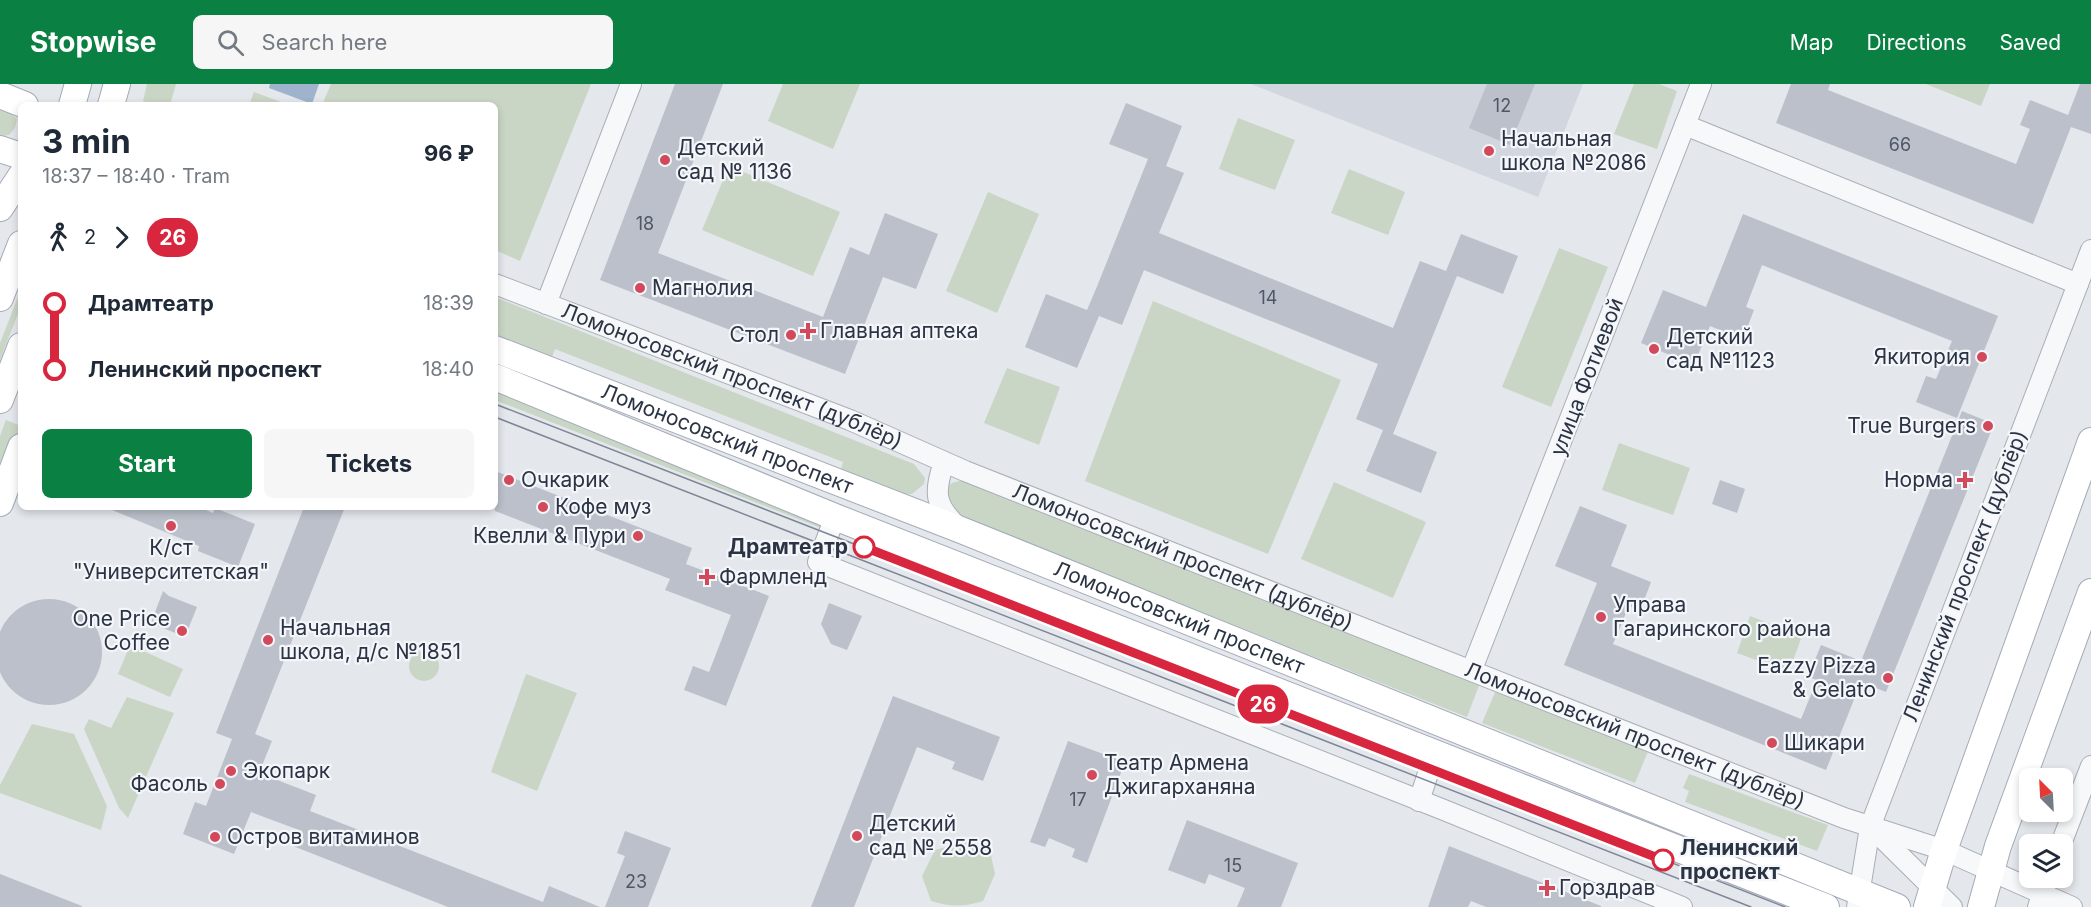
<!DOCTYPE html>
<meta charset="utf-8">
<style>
:root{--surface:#fff;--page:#f6f6f7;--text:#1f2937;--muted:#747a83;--accent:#0b8043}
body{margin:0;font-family:Inter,sans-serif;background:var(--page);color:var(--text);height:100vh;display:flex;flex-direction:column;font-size:22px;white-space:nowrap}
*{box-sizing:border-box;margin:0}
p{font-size:20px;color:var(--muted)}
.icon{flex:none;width:33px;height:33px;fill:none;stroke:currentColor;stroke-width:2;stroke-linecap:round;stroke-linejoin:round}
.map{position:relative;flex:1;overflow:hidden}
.sheet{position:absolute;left:18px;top:18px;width:480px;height:408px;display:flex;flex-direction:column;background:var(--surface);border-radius:9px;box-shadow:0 3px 9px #0003}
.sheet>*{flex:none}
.badge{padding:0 12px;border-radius:20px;font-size:21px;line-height:39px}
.needle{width:39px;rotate:336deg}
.controls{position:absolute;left:2019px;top:684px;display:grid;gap:12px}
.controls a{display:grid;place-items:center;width:54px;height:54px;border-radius:9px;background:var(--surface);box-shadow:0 3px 9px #0003;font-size:30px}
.map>.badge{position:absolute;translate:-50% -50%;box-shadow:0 0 0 3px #fff}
.legs{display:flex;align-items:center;gap:9px;height:66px;padding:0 24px;font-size:20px}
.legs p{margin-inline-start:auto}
.headline{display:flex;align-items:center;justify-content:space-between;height:102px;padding:0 24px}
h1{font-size:33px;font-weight:700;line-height:45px}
.action{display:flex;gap:12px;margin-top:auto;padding:12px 24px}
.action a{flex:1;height:69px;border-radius:9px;background:var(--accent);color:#fff;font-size:24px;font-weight:700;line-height:69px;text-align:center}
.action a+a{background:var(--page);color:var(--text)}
ul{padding:0 24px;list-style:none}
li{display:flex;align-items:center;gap:21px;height:66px;font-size:22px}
li i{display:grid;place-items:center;width:9px;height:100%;margin:0 8px;background:currentColor}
li i::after{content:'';width:15px;height:15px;margin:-8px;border:4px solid;border-radius:50%;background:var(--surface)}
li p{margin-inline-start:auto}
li:first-child i{background:linear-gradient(#0000 50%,currentColor 0)}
li:last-child i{background:linear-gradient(currentColor 50%,#0000 0)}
header{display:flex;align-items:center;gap:36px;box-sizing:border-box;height:84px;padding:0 30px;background:var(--accent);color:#fff}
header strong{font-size:28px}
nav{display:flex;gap:33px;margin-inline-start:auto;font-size:21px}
.search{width:420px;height:54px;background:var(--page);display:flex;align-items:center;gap:15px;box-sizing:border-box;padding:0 21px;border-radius:9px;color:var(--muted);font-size:22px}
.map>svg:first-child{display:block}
.built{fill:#d2d6de}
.green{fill:#c9d6c5}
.water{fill:#9fb4cc}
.building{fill:#bbc0ca}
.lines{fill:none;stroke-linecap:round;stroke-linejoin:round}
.minor-casing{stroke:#a9aeb7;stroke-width:22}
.major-casing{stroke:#a3abb8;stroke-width:28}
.minor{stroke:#f7f8fa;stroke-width:20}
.major{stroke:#fff;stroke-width:26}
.tram{stroke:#7d8696;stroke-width:1.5}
.line-1-casing{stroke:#fff;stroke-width:14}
.line-1{stroke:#d7263d;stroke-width:9}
.poi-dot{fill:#d1495b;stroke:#f4f6f9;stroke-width:2}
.stop-1-dot{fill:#fff;stroke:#d7263d;stroke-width:3}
.labels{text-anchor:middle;stroke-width:4.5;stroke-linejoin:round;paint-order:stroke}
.number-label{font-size:18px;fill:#4f5766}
.poi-label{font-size:21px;fill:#2b3445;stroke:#f4f6f9;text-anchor:start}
.street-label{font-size:21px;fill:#2b3445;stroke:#f4f6f9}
.stop-label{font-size:21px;font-weight:bold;fill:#2b3445;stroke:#f4f6f9;text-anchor:end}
</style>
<header>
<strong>Stopwise</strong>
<div class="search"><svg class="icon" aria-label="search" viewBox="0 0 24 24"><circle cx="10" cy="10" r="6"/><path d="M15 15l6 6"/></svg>Search here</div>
<nav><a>Map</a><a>Directions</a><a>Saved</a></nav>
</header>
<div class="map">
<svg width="2091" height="823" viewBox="0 0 2091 823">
<rect width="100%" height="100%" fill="#e4e7ec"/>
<path class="built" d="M1251 0H1583L1538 113Z"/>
<path class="green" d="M147 0H176L170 21H154L143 17Z
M331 0H591L520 177 495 166V21H322Z
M783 0H860L833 65 768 37Z
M1634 0H1659L1677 7 1657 65 1614 50Z
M1926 0H1990L1981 22Z
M254 8 289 21H249Z
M0 20 17 35 15 44 9 51 0 52Z
M1238 34 1295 56 1275 106 1219 85Z
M729 82 840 128 813 192 702 146Z
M1349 85 1405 108 1388 151 1331 129Z
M988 108 1039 130 997 229 946 207Z
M1559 164 1608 183 1551 323 1502 303Z
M21 205V222L0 276V259Z
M495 213 914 380 925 394 924 400 912 410H904L841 385 843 378 555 265 552 273 495 251Z
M1153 217 1341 296 1268 470 1085 397Z
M1007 284 1060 303 1039 361 984 339Z
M495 305 829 439 826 446 495 316Z
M6 336 21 342V345L0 399V352Z
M1619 359 1690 384 1673 431 1602 406Z
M963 396 1480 599 1467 633 953 430 949 426 946 404 952 399Z
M1334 398 1426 438 1393 514 1301 475Z
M1750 532 1802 552 1789 588 1737 569Z
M130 561 183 585 170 613 118 590Z
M409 582a15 15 0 1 1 30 0a15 15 0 1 1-30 0Z
M526 590 577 609 537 707 491 688Z
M1496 606 1649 665 1635 699 1482 639Z
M127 613 174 629 128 734 119 724 84 645 89 635 111 644Z
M32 640 74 650 107 722 101 746 0 709V701Z
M1689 690 1828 741 1817 767 1685 718 1689 707 1683 704Z
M967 758 990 767 995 790 983 817C963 823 951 823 931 817L922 792 935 766Z"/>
<path class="water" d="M270 0H319L312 20 269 4Z"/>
<path class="building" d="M675 0H723L658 169 823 233 850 163 869 171 885 129 938 150 916 205 883 193 845 290 600 196Z
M1487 0H1535L1510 61 1469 44Z
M1791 0H1830L1828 6 2016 80 2030 45 2020 41 2030 16 2068 31 2080 0H2091V50L2071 43 2033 140 1776 39Z
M1126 19 1182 42 1166 82 1184 89 1159 149 1393 244 1420 177 1446 187 1461 150 1518 172 1503 210 1457 192 1393 350 1437 368 1421 409 1366 387 1383 346 1356 335 1378 280 1144 186 1122 241 1099 232 1077 284 1025 263 1046 210 1087 226 1098 200 1148 75 1109 60Z
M1743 130 1998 232 1957 334 1916 318 1926 292 1936 295 1952 257 1762 181 1746 223 1754 226 1743 255 1710 242 1694 281 1641 259 1663 206 1706 223Z
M1962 327 1994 340 1886 608 1861 598 1826 686 1564 581 1597 499 1555 482 1580 422 1627 441 1611 482 1651 498 1640 527 1629 522 1613 560 1801 635 1817 596 1808 593 1821 561 1861 577Z
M495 387 692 464 686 480 769 512 726 622 684 606 693 582 709 588 731 531 665 506 670 495 495 427Z
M1720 396 1745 405 1737 429 1712 420Z
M105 423H199L213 429 215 424 255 440 238 483 198 467 199 462Z
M304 423H345L255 650 272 657 259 689 316 711 310 727 328 734 543 818 549 802 600 823H448L293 762 299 746 251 728 234 770 183 750 195 718 206 722 232 655 216 649Z
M163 507 169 512 197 523 185 553 151 539Z
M-4 568a53 53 0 1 1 106 0a53 53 0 1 1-106 0Z
M829 519 862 532 847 566 831 560 821 540Z
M893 612 1000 653 983 697 952 685 955 678 917 663 854 823H811Z
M1068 657 1125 678 1087 779 1072 773 1075 765 1049 754 1045 763 1030 758Z
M1187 736 1298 779 1281 823H1237L1245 804 1209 790 1205 800 1168 786Z
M625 747 671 764 648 823H605L625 772 617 769Z
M1449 762 1601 822V823H1486L1471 817 1468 823H1428Z
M0 790 82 822V823H0Z"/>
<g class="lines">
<g class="minor-casing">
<g id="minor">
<path d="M1685 41 2078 200"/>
<path id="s1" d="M495 200 850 336 965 387 1844 734 1944 766 2072 823"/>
<path d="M546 220 631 0"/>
<path d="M944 378C934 409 934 421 959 444"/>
<path d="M835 433 818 478 1444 726 1682 823"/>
<path d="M1472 585 1701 0"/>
<path d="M1419 717 1435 668"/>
<path d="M1875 747 1952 823"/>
<path d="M2061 760 2091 682"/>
<path d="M1857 823 1870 743 2091 166"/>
<path d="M2038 823 2048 794"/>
</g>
</g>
<g class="major-casing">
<g id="major">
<path d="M0 11 25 21"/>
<path d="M72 21 78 0"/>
<path d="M111 21 117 0"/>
<path d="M0 65 21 72"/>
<path d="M0 124 21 92"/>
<path d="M0 214 21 160"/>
<path id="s2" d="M495 265 961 446 1897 823"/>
<path d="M495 293 835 433 1826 823"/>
<path d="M0 316 21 262"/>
<path d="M0 419 21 363"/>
<path d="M1927 823 1944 766 2091 357"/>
<path d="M1981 823 1998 762 2091 508"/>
</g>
</g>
<use href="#minor" class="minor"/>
<use href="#major" class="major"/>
<path class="tram" d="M495 320 1785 823
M495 333 1751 823"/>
</g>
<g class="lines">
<g class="line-1-casing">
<path id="line-1" d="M864 463 1663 776"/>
</g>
<use href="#line-1" class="line-1"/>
</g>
<g class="poi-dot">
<circle cx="1489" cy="67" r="6"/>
<circle cx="665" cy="76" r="6"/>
<circle cx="640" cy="204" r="6"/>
<path d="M805 238h6v6h6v6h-6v6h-6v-6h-6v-6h6z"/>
<circle cx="791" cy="251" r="6"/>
<circle cx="1654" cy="265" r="6"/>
<circle cx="1982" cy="273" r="6"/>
<circle cx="1988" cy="342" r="6"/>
<circle cx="509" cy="396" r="6"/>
<path d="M1962 387h6v6h6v6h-6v6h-6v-6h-6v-6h6z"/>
<circle cx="543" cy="423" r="6"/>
<circle cx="171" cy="442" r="6"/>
<circle cx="638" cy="452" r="6"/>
<path d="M704 484h6v6h6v6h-6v6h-6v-6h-6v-6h6z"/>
<circle cx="1601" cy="533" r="6"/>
<circle cx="182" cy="547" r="6"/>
<circle cx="268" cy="556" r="6"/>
<circle cx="1888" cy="594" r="6"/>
<circle cx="1772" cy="659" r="6"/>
<circle cx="231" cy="687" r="6"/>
<circle cx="1092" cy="691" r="6"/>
<circle cx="220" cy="700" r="6"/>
<circle cx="857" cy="752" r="6"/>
<circle cx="215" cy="753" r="6"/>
<path d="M1544 795h6v6h6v6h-6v6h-6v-6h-6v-6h6z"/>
</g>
<g class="stop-1-dot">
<circle cx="864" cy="463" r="10"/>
<circle cx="1663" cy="776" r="10"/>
</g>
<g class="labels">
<g class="number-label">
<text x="1502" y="28">12</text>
<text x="1900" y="67">66</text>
<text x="645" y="146">18</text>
<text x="1268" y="220">14</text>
<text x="1078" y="722">17</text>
<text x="1233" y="788">15</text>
<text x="636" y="804">23</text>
</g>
<g class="poi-label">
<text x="1501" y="62">Начальная<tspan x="1501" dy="24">школа №2086</tspan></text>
<text x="677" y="71">Детский<tspan x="677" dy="24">сад № 1136</tspan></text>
<text x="652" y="211">Магнолия</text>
<text x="820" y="254">Главная аптека</text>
<text x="779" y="258" text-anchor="end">Стол</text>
<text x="1666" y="260">Детский<tspan x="1666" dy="24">сад №1123</tspan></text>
<text x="1970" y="280" text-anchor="end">Якитория</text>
<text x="1976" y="349" text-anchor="end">True Burgers</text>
<text x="521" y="403">Очкарик</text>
<text x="1953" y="403" text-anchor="end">Норма</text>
<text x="555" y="430">Кофе муз</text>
<text x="626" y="459" text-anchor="end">Квелли &amp; Пури</text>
<text x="171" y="471" text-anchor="middle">К/ст<tspan x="171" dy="24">"Университетская"</tspan></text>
<text x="719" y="500">Фармленд</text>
<text x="1613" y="528">Управа<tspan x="1613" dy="24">Гагаринского района</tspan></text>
<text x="170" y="542" text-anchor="end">One Price<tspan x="170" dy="24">Coffee</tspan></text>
<text x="280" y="551">Начальная<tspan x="280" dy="24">школа, д/с №1851</tspan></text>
<text x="1876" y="589" text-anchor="end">Eazzy Pizza<tspan x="1876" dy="24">&amp; Gelato</tspan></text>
<text x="1784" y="666">Шикари</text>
<text x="1104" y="686">Театр Армена<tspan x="1104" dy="24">Джигарханяна</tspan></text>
<text x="243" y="694">Экопарк</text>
<text x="208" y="707" text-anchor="end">Фасоль</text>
<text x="869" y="747">Детский<tspan x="869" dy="24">сад № 2558</tspan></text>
<text x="227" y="760">Остров витаминов</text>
<text x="1559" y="811">Горздрав</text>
</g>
<g class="street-label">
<text dy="7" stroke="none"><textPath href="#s1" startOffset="254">Ломоносовский проспект (дублёр)</textPath></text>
<text transform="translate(1587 293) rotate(-69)" y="7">улица Фотиевой</text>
<text dy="7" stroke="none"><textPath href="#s2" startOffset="249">Ломоносовский проспект</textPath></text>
<text dy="7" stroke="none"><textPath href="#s1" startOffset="740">Ломоносовский проспект (дублёр)</textPath></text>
<text transform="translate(1965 492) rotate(-69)" y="7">Ленинский проспект (дублёр)</text>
<text dy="7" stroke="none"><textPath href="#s2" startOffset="735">Ломоносовский проспект</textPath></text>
<text dy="7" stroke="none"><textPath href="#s1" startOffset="1226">Ломоносовский проспект (дублёр)</textPath></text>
</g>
<g class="stop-label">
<text x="848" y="470">Драмтеатр</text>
<text x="1680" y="771" text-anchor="start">Ленинский<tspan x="1680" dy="24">проспект</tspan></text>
</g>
</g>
</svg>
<div class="controls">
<a><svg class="needle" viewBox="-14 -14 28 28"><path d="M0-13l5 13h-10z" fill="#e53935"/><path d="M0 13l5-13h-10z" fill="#747a83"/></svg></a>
<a><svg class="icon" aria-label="layers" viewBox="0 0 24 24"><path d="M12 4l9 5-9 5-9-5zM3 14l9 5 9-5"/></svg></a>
</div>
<b class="badge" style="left:1263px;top:620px;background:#d7263d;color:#fff">26</b>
<section class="sheet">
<div class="headline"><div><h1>3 min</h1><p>18:37 – 18:40 · Tram</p></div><b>96 ₽</b></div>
<div class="legs"><svg class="icon" aria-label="walk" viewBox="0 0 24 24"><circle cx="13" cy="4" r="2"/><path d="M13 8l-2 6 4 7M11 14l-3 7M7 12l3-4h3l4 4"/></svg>2<svg class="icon" aria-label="forward" viewBox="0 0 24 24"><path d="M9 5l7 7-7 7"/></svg><b class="badge" style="background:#d7263d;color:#fff">26</b></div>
<ul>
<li><i style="color:#d7263d"></i><b>Драмтеатр</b><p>18:39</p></li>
<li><i style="color:#d7263d"></i><b>Ленинский проспект</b><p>18:40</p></li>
</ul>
<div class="action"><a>Start</a><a>Tickets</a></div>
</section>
</div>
